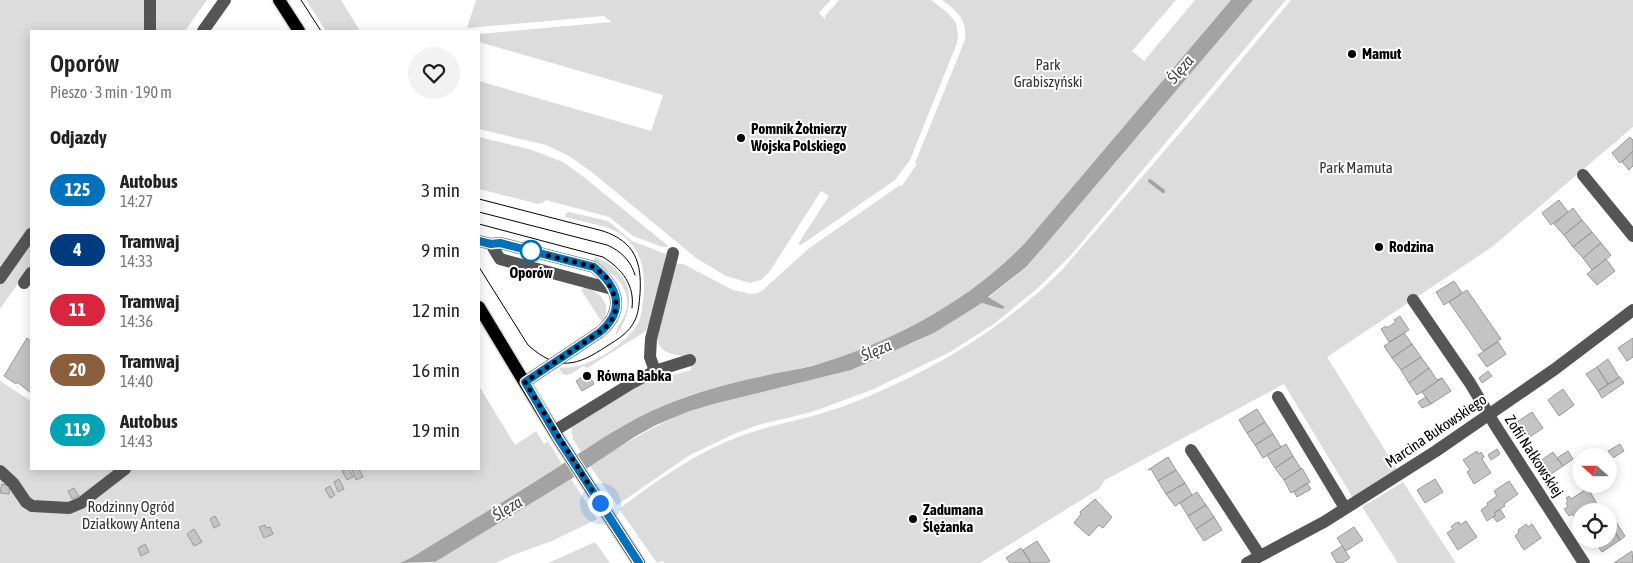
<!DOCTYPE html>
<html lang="pl">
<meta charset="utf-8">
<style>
:root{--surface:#fff;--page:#f2f2f2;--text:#222;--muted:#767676}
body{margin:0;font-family:"Asap Condensed",sans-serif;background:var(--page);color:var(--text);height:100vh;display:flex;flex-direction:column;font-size:19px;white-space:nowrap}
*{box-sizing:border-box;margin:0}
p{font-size:16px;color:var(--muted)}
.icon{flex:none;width:28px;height:28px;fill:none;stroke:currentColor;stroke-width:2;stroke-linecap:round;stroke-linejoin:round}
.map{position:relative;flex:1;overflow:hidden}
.sheet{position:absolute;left:30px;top:30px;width:450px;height:440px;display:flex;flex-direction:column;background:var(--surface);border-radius:0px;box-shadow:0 2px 12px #0003}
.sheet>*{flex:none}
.badge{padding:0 10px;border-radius:16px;font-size:18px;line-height:32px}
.needle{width:32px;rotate:291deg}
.controls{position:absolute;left:1572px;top:448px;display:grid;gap:10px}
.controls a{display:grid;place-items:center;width:45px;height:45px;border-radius:50%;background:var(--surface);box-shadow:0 2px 12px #0003;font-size:25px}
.you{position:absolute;width:25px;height:25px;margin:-12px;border:4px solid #fff;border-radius:50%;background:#1a73e8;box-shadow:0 0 0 8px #1a73e833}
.map>.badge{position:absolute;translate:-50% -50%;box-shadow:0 0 0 2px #fff}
h2{padding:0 20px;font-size:19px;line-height:45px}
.round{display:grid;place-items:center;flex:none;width:52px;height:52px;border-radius:26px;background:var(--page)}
.summary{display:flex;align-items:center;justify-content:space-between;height:85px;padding:0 20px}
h1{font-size:24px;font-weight:600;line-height:38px}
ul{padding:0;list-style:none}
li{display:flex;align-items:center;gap:15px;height:60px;padding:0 20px}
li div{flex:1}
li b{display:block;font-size:19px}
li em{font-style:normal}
li .badge{min-width:55px;font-weight:700;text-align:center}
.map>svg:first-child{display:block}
.green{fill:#dcdcdc}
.water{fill:#a3a3a3}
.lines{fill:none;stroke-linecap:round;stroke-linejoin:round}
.stream{stroke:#a3a3a3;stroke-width:4}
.building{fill:#c4c4c4;stroke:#999}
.major-casing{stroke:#dbdbdb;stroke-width:15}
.minor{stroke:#555;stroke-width:12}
.major{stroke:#000;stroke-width:12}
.tram{stroke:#000;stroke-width:1}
.line-casing{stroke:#fff;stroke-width:11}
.line{stroke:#0072bc;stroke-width:8}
.walk{stroke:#000;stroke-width:5;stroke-dasharray:0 9}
.poi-dot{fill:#000;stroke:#fff;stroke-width:2}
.stop-dot{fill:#fff;stroke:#0072bc;stroke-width:2.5}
.labels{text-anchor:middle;stroke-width:4;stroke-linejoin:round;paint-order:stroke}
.poi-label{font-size:15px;font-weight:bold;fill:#000;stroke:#fff;text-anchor:start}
.park-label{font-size:15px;fill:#333;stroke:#fff}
.stop-label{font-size:15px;font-weight:bold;fill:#000;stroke:#fff}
.street-label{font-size:15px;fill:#000;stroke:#fff}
.water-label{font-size:16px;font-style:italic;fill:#444;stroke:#fff}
</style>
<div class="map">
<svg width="1633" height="563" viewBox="0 0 1633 563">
<rect width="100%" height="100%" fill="#fff"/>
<path class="green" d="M0 0H207L185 31H31V265L0 309Z
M306 0H341L360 31H326Z
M476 0H831L819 13 825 19V16L839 0H931L948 13 956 23 958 35 957 43 910 160 895 180 801 245 798 244 829 196 821 191 770 271 761 280 750 283 726 276 696 258 593 173 569 156 546 145 479 129V81L651 131 663 95 479 42V34L611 22 604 16 467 28Z
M942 0H1176L1132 51 1144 61 1195 0H1231L1025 243C969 301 888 346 810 366 768 377 723 383 682 398 646 412 614 432 581 452L573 439 571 426 635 386 691 370 690 357C677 355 660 355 657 339L676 264H683L733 290 751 294 758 293 763 290 808 249 900 185 902 186 917 164 915 163 965 40C967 19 958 12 942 0Z
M1253 0H1286L1071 255 1039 287 994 324 950 352 874 389 812 412 758 425 734 434 690 455 617 505 590 466C624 443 652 427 690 411L913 343 934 333 982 303 1002 309 1004 307 988 298 1026 267 1047 243Z
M1291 0H1633V127L1492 247 1327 357 1398 471 1353 498 1284 384 1105 480 1099 489 980 563H664L663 561 657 563 619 509C658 480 699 450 746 434 781 422 818 417 852 403 931 372 1002 330 1062 270L1197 113Z
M479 137 529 149 563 162 585 178 667 245 668 247H662L633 236 609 217 546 200 543 203 538 204 479 189Z
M569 212 608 221 632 241 666 254 657 301 646 331 587 368 583 366C574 372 563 382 559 367 583 372 627 345 638 323 642 316 642 308 643 301 647 269 641 242 609 228L565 217 566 213Z
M595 257C632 271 639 304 616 335 616 326 622 322 625 314 634 290 614 271 593 264Z
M585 287C601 292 613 306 602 322L581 290Z
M0 381 31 401V469H479V386L515 445 536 431 544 444 548 441 562 464 442 540 414 556 400 563H0Z
M571 479 597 519 552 541 513 555 496 563H433Z
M1403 482 1456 563H1398L1362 507Z
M595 542 610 563H548Z"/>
<path class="water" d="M1231 0H1253L1047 243 1026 267 988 297 1005 307 1002 309 982 303 934 333 851 370 717 403 690 411 656 425 636 436 571 479 435 562 400 563 414 556C463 526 513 496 561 465 594 444 627 421 663 406 695 392 730 383 764 376 780 372 796 370 812 366 891 343 968 302 1025 243Z"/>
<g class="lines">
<path class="stream" d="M1150 181 1163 191"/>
</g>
<path class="building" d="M1630 137 1633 140V151L1620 163 1612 153Z
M1633 151V166L1629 170 1622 162Z
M1559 200 1568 212 1551 225 1542 213Z
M1573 208 1582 220 1564 235 1554 224Z
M1582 220 1592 232 1573 247 1564 235Z
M1592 232 1601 243 1583 258 1573 247Z
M1601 243 1611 255 1592 270 1583 258Z
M1606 259 1615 271 1597 285 1587 274Z
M1454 281 1462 293 1444 305 1436 292Z
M1467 290 1501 339 1483 351 1449 302Z
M1400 316 1409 330 1389 342 1381 329 1386 326 1387 328 1396 322 1394 320Z
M1404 333 1412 344 1392 358 1384 346Z
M27 338 31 341V393L17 382 16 384 4 376Z
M1633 338V357L1627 361 1618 348Z
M1498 342 1506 354 1487 367 1478 355Z
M1412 344 1421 357 1401 370 1392 358Z
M1421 357 1429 368 1409 383 1401 370Z
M1608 359 1619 377 1608 384 1597 367Z
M1597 367 1608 384 1598 391 1586 374Z
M1429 368 1437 380 1442 378 1417 395 1409 383Z
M1488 371 1492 376 1482 383 1479 378Z
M588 373 594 384 582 391 576 381Z
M1620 377 1624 383 1602 398 1598 391Z
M1442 378 1451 391 1431 404 1422 392Z
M1563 389 1574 405 1559 416 1548 400Z
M1426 397 1431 404 1422 408 1418 402Z
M1257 409 1265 422 1247 433 1239 420Z
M1532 412 1543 428 1525 440 1514 424Z
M1265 422 1273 434 1255 445 1247 433Z
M1273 434 1281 447 1263 458 1255 445Z
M1286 444 1293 456 1275 468 1267 455Z
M1620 444 1624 451 1613 458 1608 451Z
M1497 449 1500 454 1491 460 1488 455Z
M1477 451 1478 454 1481 452 1484 457 1482 459 1491 473 1474 484 1467 472 1470 470 1463 460Z
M1568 451 1573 459 1563 466 1557 458Z
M1553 452 1563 466 1548 476 1539 462Z
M1293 456 1301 469 1284 480 1275 468Z
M1168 457 1176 470 1158 481 1151 469 1148 470Z
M1302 468 1310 482 1291 493 1284 480Z
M347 469H349L353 477 347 480 342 471Z
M355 469H359L363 477 356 480 352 470Z
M1176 470 1185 483 1166 494 1158 481Z
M339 479 344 489 338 492 334 482Z
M1435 479 1443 492 1425 503 1417 490Z
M1509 481 1518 494 1504 504 1505 506 1494 513 1496 515 1487 521 1481 510 1488 505 1487 503 1497 496 1494 491Z
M1185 483 1192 495 1175 506 1166 494Z
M1307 483 1311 489 1297 497 1294 492Z
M2 484 10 486 9 494 0 493Z
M330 486 335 495 330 498 325 489Z
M74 488 79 496 72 499 68 491Z
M1588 488 1597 504 1585 511H1581V514L1575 518 1572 514 1569 516 1564 509 1568 507 1566 503 1568 501 1566 498 1569 496 1571 499Z
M1197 492 1206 505 1188 516 1180 503Z
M1095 499 1112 517 1103 528 1099 525 1089 536 1074 523 1081 514 1080 512Z
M1206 505 1214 517 1196 529 1188 516Z
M1500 509 1505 517 1497 522 1493 517 1496 515 1494 513Z
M1611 514 1625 536 1620 540 1609 522V515Z
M215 516 220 525 214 528 210 519Z
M1214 517 1222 530 1204 541 1196 529Z
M1466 521 1477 537 1458 550 1447 533 1453 529 1451 527 1454 524 1459 522 1460 525Z
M1526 524 1528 527 1532 524 1541 538 1524 550 1515 536 1519 532 1518 530Z
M265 525 266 528 270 527 273 534 264 538 259 527Z
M1354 527 1363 540 1346 551 1337 538Z
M194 529 202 542 194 546 187 534Z
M1613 529 1620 540 1602 552 1594 541 1597 539H1609V531Z
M1037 541 1050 561 1047 563H1031L1023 550Z
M145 544 149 552 141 556 138 548Z
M1342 546 1350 558 1342 563H1337L1331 553Z
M1021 548 1031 563H1010L1006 558Z
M1632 551 1633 563H1614Z"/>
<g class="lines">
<g class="major-casing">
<path id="major" d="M279 0 299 31
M479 307 558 438 639 563"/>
</g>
<path class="minor" d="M150 31V0
M203 31 225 0
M1583 175 1633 236
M479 241 491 244 500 243 594 267C618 287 626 310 600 332L525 382
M491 244 500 259 612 289
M0 278 31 234
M24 283 31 273
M1413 300 1470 383 1495 425 1584 563
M655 371 650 357 651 339 673 253
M1278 397 1345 508
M554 431 632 383 655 371 690 360
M1191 450 1260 556
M0 471 13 483 26 502 32 506 69 508 81 503 125 469
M1247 563 1324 522 1436 451 1555 369 1633 310"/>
<use href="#major" class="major"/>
<path class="tram" d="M301 0 321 31
M479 199 603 231C635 242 642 262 640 294 639 303 639 312 635 320 629 333 618 339 607 346 577 366 558 372 528 345L479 267
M479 212 607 245C621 251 631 261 635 275
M479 224 603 257C622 269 635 285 632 308"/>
</g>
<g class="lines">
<g class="line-casing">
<path id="line" d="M479 241 491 244 500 243 594 267C618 287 626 310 600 332L525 382 558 438 639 563"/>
</g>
<use href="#line" class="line"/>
<path class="walk" d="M531 251 594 267 606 277 616 300 615 313 610 323 600 332 525 382 600 503"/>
</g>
<g class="poi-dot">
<circle cx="1352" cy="54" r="5"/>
<circle cx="741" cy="138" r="5"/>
<circle cx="1379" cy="247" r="5"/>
<circle cx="587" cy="376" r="5"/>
<circle cx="913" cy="519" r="5"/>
</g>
<circle class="stop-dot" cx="531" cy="251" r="10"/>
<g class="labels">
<g class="poi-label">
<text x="1362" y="59">Mamut</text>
<text x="751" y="134">Pomnik Żołnierzy<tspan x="751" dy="17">Wojska Polskiego</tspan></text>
<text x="1389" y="252">Rodzina</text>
<text x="597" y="381">Równa Babka</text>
<text x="923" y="515">Zadumana<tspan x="923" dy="17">Ślężanka</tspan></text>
</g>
<g class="park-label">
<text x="1048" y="70">Park<tspan x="1048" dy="17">Grabiszyński</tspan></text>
<text x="1356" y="173">Park Mamuta</text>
<text x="131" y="512">Rodzinny Ogród<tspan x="131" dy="17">Działkowy Antena</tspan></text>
</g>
<g class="stop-label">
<text x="531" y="278">Oporów</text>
</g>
<g class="street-label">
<text transform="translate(1436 431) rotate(-34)" y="5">Marcina Bukowskiego</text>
<text transform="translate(1534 456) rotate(57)" y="5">Zofii Nałkowskiej</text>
</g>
<g class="water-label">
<text transform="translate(1180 69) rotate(-50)" y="6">Ślęza</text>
<text transform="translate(876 350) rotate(-23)" y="6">Ślęza</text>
<text transform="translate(507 508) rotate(-31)" y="6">Ślęza</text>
</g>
</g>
</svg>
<div class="controls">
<a><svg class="needle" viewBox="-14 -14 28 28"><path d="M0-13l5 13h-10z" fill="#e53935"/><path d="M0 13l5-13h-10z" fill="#767676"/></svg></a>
<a><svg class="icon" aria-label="locate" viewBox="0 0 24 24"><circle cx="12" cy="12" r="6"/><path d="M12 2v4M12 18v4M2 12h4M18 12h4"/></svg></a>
</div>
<div class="you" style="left:600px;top:503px"></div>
<section class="sheet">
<div class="summary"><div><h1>Oporów</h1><p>Pieszo · 3 min · 190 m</p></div><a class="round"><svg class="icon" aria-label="heart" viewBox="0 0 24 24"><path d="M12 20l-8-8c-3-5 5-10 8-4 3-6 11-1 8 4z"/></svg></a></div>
<h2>Odjazdy</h2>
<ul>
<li><span class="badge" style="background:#0072bc;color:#fff">125</span><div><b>Autobus</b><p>14:27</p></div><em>3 min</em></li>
<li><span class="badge" style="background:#003b80;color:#fff">4</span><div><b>Tramwaj</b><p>14:33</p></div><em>9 min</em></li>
<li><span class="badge" style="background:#d7263d;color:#fff">11</span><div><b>Tramwaj</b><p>14:36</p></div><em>12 min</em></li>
<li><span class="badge" style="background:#8b5e3c;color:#fff">20</span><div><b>Tramwaj</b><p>14:40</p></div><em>16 min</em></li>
<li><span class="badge" style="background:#00a3b4;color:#fff">119</span><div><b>Autobus</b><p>14:43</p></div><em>19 min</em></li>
</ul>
</section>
</div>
